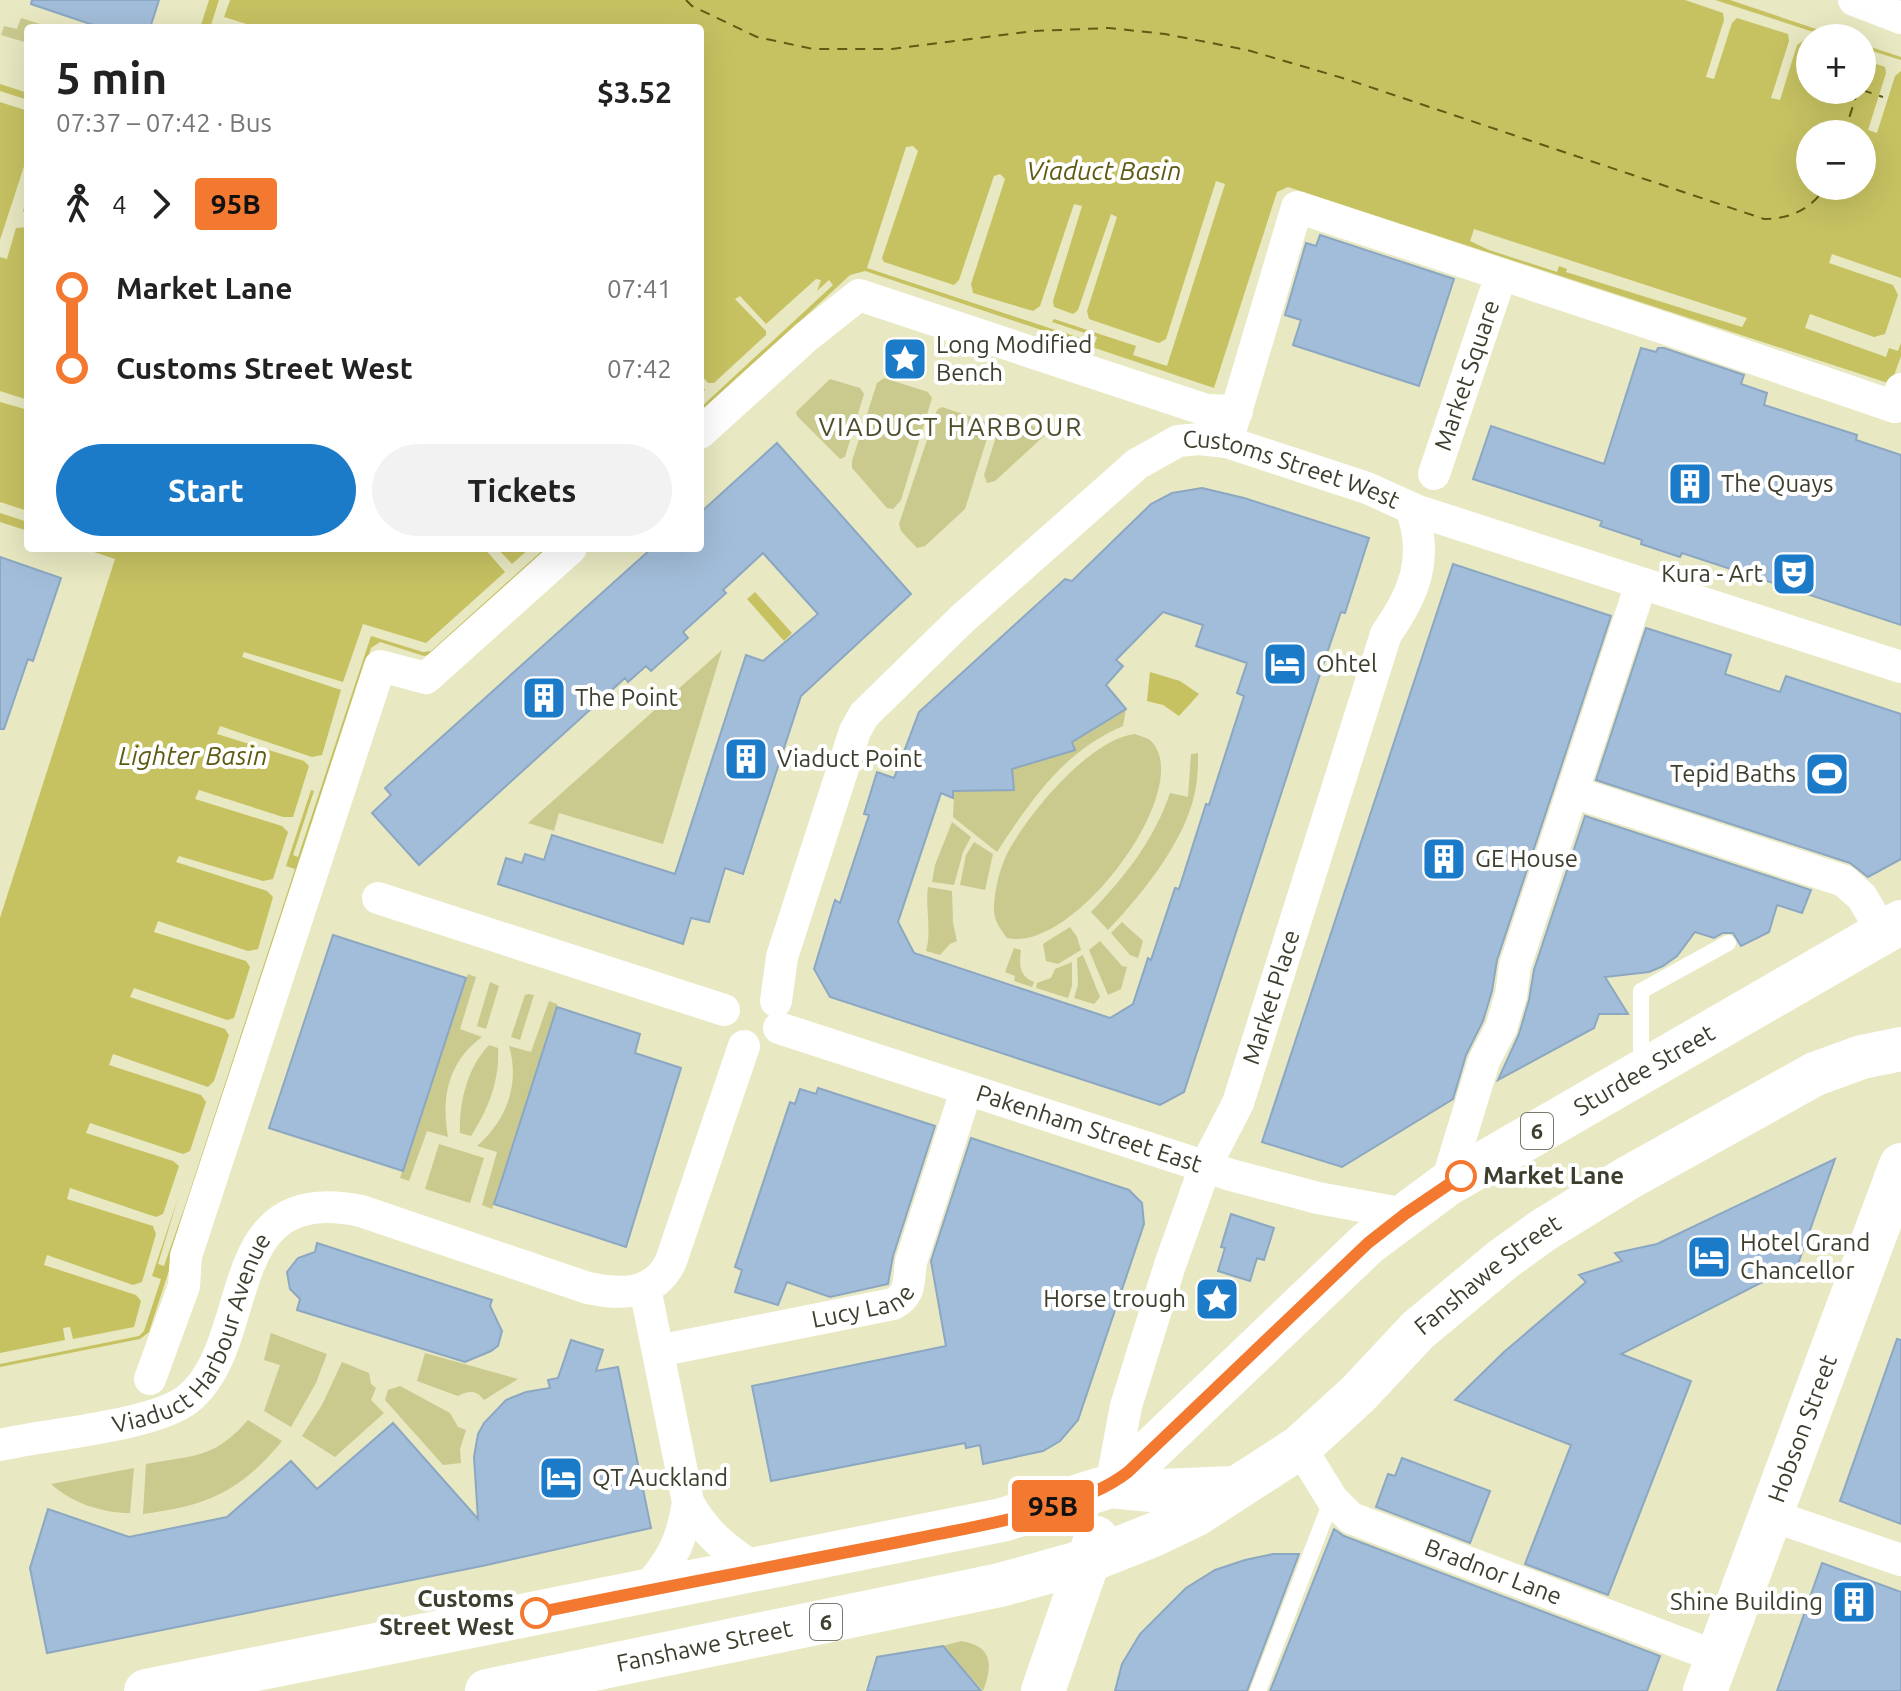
<!DOCTYPE html>
<meta charset="utf-8">
<style>
:root{--surface:#fff;--page:#f2f2f2;--text:#222;--muted:#767676;--accent:#1c7bc8}
body{margin:0;font-family:Ubuntu,sans-serif;background:var(--page);color:var(--text);height:100vh;display:flex;flex-direction:column;font-size:30px;white-space:nowrap}
*{box-sizing:border-box;margin:0}
p{font-size:26px;color:var(--muted)}
.icon{flex:none;width:44px;height:44px;fill:none;stroke:currentColor;stroke-width:2;stroke-linecap:round;stroke-linejoin:round}
.map{position:relative;flex:1;overflow:hidden}
.sheet{position:absolute;left:24px;top:24px;width:680px;height:528px;display:flex;flex-direction:column;background:var(--surface);border-radius:8px;box-shadow:0 8px 32px #0002}
.sheet>*{flex:none}
.badge{padding:0 16px;border-radius:6px;font-size:28px;line-height:52px}
.tools{position:absolute;left:1796px;top:24px;display:grid;gap:16px}
.tools a{display:grid;place-items:center;width:80px;height:80px;border-radius:50%;background:var(--surface);box-shadow:0 8px 32px #0002;font-size:40px}
.map>.badge{position:absolute;translate:-50% -50%;box-shadow:0 0 0 4px #fff}
.legs{display:flex;align-items:center;gap:12px;height:88px;padding:0 32px;font-size:26px}
.legs p{margin-inline-start:auto}
.overview{display:flex;align-items:center;justify-content:space-between;height:136px;padding:0 32px}
h1{font-size:44px;font-weight:700;line-height:60px}
.action{display:flex;gap:16px;margin-top:auto;padding:16px 32px}
.action a{flex:1;height:92px;border-radius:48px;background:var(--accent);color:#fff;font-size:32px;font-weight:700;line-height:92px;text-align:center}
.action a+a{background:var(--page);color:var(--text)}
ul{padding:0 32px;list-style:none}
li{display:flex;align-items:center;gap:28px;height:80px;font-size:30px}
li i{display:grid;place-items:center;width:12px;height:100%;margin:0 10px;background:currentColor}
li i::after{content:'';width:20px;height:20px;margin:-10px;border:6px solid;border-radius:50%;background:var(--surface)}
li p{margin-inline-start:auto}
li:first-child i{background:linear-gradient(#0000 50%,currentColor 0)}
li:last-child i{background:linear-gradient(currentColor 50%,#0000 0)}
.map>svg:first-child{display:block}
.green{fill:#cac98e}
.water{fill:#c6c262;fill-rule:evenodd}
.pier{fill:#e8e8c2}
.lines{fill:none;stroke-linecap:round;stroke-linejoin:round}
.ferry{stroke:#5e5b13;stroke-width:2;stroke-dasharray:10 8;stroke-linecap:butt}
.building{fill:#a2bdd9;stroke:#8ca7c2;stroke-width:2;fill-rule:evenodd}
.lane{stroke:#fff;stroke-width:16}
.street{stroke:#fff;stroke-width:32}
.primary{stroke:#fff;stroke-width:44}
.line-1-casing{stroke:#fff;stroke-width:18}
.line-1{stroke:#f47930;stroke-width:12}
.stop-1-dot{fill:#fff;stroke:#f47930;stroke-width:4}
.labels{text-anchor:middle;stroke-width:8;stroke-linejoin:round;paint-order:stroke}
.shield{fill:#fff;stroke:#78786d;stroke-width:2}
.shield-label{font-size:22px;font-weight:bold;fill:#3e3e2f}
.poi-label{font-size:24px;fill:#3e3e2f;stroke:#fff;text-anchor:start}
.street-label{font-size:24px;fill:#3e3e2f;stroke:#fff}
.stop-label{font-size:24px;font-weight:bold;fill:#3e3e2f;stroke:#fff;text-anchor:start}
.water-label{font-size:26px;font-style:italic;fill:#5e5b13;stroke:#fff}
.neighbourhood-label{font-size:26px;letter-spacing:2px;fill:#4d4d2c;stroke:#fff}
</style>
<div class="map">
<svg width="1901" height="1691" viewBox="0 0 1901 1691">
<rect width="100%" height="100%" fill="#e8e8c2"/>
<path class="green" d="M21 18 53 28H28V43L1 35 4 26 17 29Z
M884 378 928 392 932 398 901 500 893 509 887 508 852 468V461L877 383Z
M830 379 860 388 864 394 845 457 840 459 797 416 796 412Z
M942 407 987 422 990 429 965 509 925 546 917 548 901 531 899 524 937 410Z
M1008 418 1039 428 1044 436 995 481 987 483 984 475 1001 421Z
M722 650 663 844 559 813 554 831 528 823Z
M1126 709 1123 726C1064 751 1031 800 997 852L953 817 955 777 1014 790 1011 763H1030L1075 750 1072 742Z
M1135 734C1140 736 1148 738 1151 741 1197 787 1074 954 1007 938 1001 930 994 921 994 910 994 891 1000 866 1009 850 1030 812 1090 739 1135 734Z
M1198 753C1198 767 1198 782 1194 796 1184 842 1140 897 1108 930L1091 912C1125 877 1154 840 1170 793L1188 797 1191 754Z
M952 822 971 837 963 852 954 885 932 882 935 865Z
M974 842 993 854 985 890 960 885 966 855Z
M928 887 952 891 953 923 957 941 950 944 940 955 926 951C932 930 925 908 928 887Z
M1122 922 1143 941 1138 958 1130 955 1111 933Z
M1070 927 1077 937 1081 950 1058 964 1046 961 1043 944Z
M1100 941 1122 966 1127 967 1121 989 1108 995 1089 950Z
M1014 948 1021 950C1019 965 1019 976 1034 982L1032 987 1014 981 1015 976 1005 972Z
M1083 955 1100 997 1094 1004 1074 998 1078 985 1077 958Z
M1072 962V986L1068 998 1036 988 1037 983 1051 978 1055 969Z
M468 974 476 977 460 1029 482 1037C448 1062 441 1097 448 1137L427 1131 409 1181 400 1178Z
M490 982 499 986 486 1029 477 1026Z
M528 994 534 995 520 1040 511 1037 525 995Z
M549 1001 557 1004V1007L492 1209 482 1205 497 1152 477 1146C507 1120 520 1084 509 1046L531 1052Z
M489 1045 498 1048C500 1080 488 1110 471 1136L460 1133C459 1103 467 1068 489 1045Z
M439 1144 484 1158 470 1203 425 1189Z
M271 1333 327 1354 316 1383 291 1427 264 1411 280 1365 264 1360Z
M425 1353 518 1379 484 1400C477 1390 469 1390 458 1396L417 1381Z
M342 1362 369 1373 371 1384 376 1388 371 1400 384 1413 335 1457 302 1436 322 1405Z
M400 1386 450 1413 458 1427 466 1430 460 1449 461 1463 443 1465 385 1400 388 1390Z
M248 1420 282 1441C240 1492 207 1506 143 1514L146 1464C194 1455 214 1459 248 1420Z
M134 1468 130 1513C102 1513 72 1503 51 1484Z
M961 1641C993 1646 993 1665 983 1691L943 1646Z"/>
<path class="water" d="M209 0H1730L1843 38H1810V90H1862V44L1901 57V356L1891 384 1288 187 1277 192 1214 388 865 271 850 275 700 414V28H200ZM1810 134H1862V186H1810Z
M0 84 28 93V531L0 522Z
M82 548H551L433 654 424 656 380 642 371 648 149 1332 140 1339 0 1367V918L115 559Z
M755 592 792 633 784 641 747 599Z
M1150 672 1180 681 1199 694 1179 716 1163 705 1147 701Z"/>
<path class="pier" d="M219 0H230L224 17 259 28H232L221 24 219 28H210Z
M1685 0H1715L1832 38H1810V42L1804 40 1797 45 1780 100 1771 98 1789 41 1788 34 1737 18 1732 23 1714 79 1706 77 1724 20 1723 13Z
M1862 48 1901 60V71L1895 76 1877 133 1868 130 1886 73 1885 67 1862 59Z
M0 91 28 100V111L0 102Z
M913 146 918 151 882 258 884 262 954 285 959 280 994 176 1000 174 1005 179 971 284 973 293 1033 311 1040 306 1074 204 1082 206 1053 301 1054 307 1073 314 1078 310 1111 214 1117 217 1087 311 1089 319 1159 343 1166 339 1216 181 1225 184 1167 366 1133 355 1136 346 1054 319 1052 322 1097 337 1095 343 867 268 906 147Z
M28 154V194L23 211 28 218V227L16 228 7 259 0 257V240Z
M1474 229 1747 318 1742 327 1566 272 1567 269 1559 266 1557 272 1489 250 1470 241Z
M1832 254 1901 278V343L1898 351 1889 348 1886 357 1805 328 1810 314 1874 337 1885 334 1898 295 1893 285 1829 263Z
M816 279 821 280 817 291 829 280 833 285 700 408V395L705 390 700 382V374L708 383H714L766 335V331L735 299 740 296 766 324Z
M0 391 28 400V410L0 402Z
M0 502 28 511V522L0 513Z
M484 548H497L512 564 530 548H545L431 651 423 652 371 636 298 857 293 855 314 791 311 790 286 866 295 869 187 1200 164 1266 158 1264 178 1198 152 1276 161 1279 144 1331 139 1336 0 1364V1353L65 1340 63 1328 70 1327 73 1339 134 1327 141 1301 136 1295 44 1265 47 1255 133 1285 142 1282 156 1234 153 1226 67 1199 70 1188 156 1217 163 1214 179 1166 173 1161 86 1133 90 1123 183 1154 190 1151 206 1102 201 1095 109 1065 113 1054 208 1087 214 1081 229 1035 225 1029 130 997 134 988 227 1020 234 1018 250 967 246 961 154 932 158 921 248 951 258 949 273 897 267 891 176 862 179 856 263 881 273 879 288 832 282 826 195 799 199 790 283 817H293L309 766 304 761 217 734 220 726 312 757 322 755 341 690 242 657 244 652 343 682 363 624 426 643 505 572Z"/>
<g class="lines">
<path class="ferry" d="M686 0 692 6 757 37 813 49H892L1034 31 1109 28 1165 34 1247 50 1346 79 1764 219C1790 219 1812 209 1826 186
M1862 90 1883 97
M1844 134 1858 90"/>
</g>
<path class="building" d="M32 0H159L150 28H102L31 4Z
M1320 235 1454 279 1419 386 1293 345 1301 320 1285 315 1306 243 1316 246Z
M1641 348 1656 352 1658 348H1664L1744 375 1741 384 1767 393 1764 405 1857 435 1856 440 1901 455V625L1682 553 1680 557 1641 544 1642 540 1600 526 1602 521 1473 479 1491 426 1604 464Z
M777 443 911 594 801 696 743 874 725 868 709 922 691 918 683 944 498 884 506 858 522 863 525 854 544 860 552 835 675 874 746 655 763 661 818 614 763 553 723 590 726 593 683 632 688 638 651 671 646 666 628 682 625 678 419 865 372 813 391 795 385 788 652 548H700V513Z
M1202 488 1244 498 1369 538 1345 613 1341 612 1322 668 1184 1092 1160 1105 830 997 814 969 835 900 840 903 869 815 864 814 877 772 894 778 919 712 1065 579 1072 581 1151 504 1172 493ZM1163 612 1203 625 1196 646 1247 663 1237 693 1244 696 1209 805 1206 804 1179 889 1175 888 1151 960 1148 958 1133 1004 1110 1018 914 953 898 922 941 793 953 798V791L1014 790 1012 769 1075 750 1072 742 1126 709 1106 685 1123 666 1116 660Z
M0 557 61 578 33 661 28 659 4 729H0Z
M1453 564 1611 616 1497 960 1492 991 1483 1021 1466 1055 1453 1099 1342 1167 1262 1142Z
M1646 628 1731 655 1725 674 1780 692 1786 676 1901 714V859L1868 877 1850 863 1596 780Z
M1585 816 1811 890 1802 913 1777 905 1769 932 1741 946 1733 933H1723L1714 938 1695 932 1677 956 1663 966 1649 972 1605 977 1628 1014H1599L1594 1028 1498 1080 1519 1034 1529 1000 1534 970Z
M333 935 466 978 403 1171 269 1128Z
M557 1007 640 1034 635 1053 681 1068 626 1247 494 1204Z
M818 1088 935 1126 893 1256 888 1284 830 1297 787 1282 778 1305 735 1292 742 1270 735 1267 790 1102 795 1104 800 1089 816 1094Z
M971 1138 1129 1190 1142 1203 1144 1224 1078 1420 1060 1441 1043 1451 983 1464 980 1445 966 1448 965 1443 771 1481 752 1386 946 1346 931 1261Z
M1835 1159 1798 1264 1621 1354 1691 1381 1608 1595 1525 1564 1571 1445 1455 1400 1504 1352 1586 1282 1579 1275 1622 1261 1615 1253 1657 1244Z
M1231 1214 1274 1228 1264 1260 1257 1258 1250 1281 1218 1271 1225 1248 1221 1247Z
M317 1243 492 1300 490 1306 502 1331 498 1346 491 1351 465 1362 297 1310 300 1299 290 1289 287 1272 298 1258 315 1252Z
M1897 1339 1901 1340V1524L1840 1501Z
M571 1340 603 1350 596 1371 618 1367 651 1528 482 1566 47 1653 30 1568 48 1509 129 1537 227 1517 291 1461 317 1489 393 1423 478 1519 474 1457 478 1434 484 1423 506 1400 526 1392 550 1388 548 1380 558 1378Z
M1402 1458 1490 1491 1470 1543 1376 1507 1388 1474 1395 1476Z
M1334 1529 1344 1536 1660 1656 1647 1691H1270Z
M1273 1554H1299L1247 1691H1115L1122 1664 1140 1634 1186 1588 1215 1570 1245 1560Z
M1822 1563 1901 1592V1691H1777Z
M943 1646 981 1691H867L877 1657Z"/>
<g class="lines">
<path class="lane" d="M1641 1066V991L1728 943
M1258 1691 1332 1499"/>
<g class="street">
<path d="M1854 0 1901 18"/>
<path d="M700 433 806 337 859 295 1194 406 1207 410 1237 411"/>
<path d="M1227 442 1297 207 1664 328 1895 407 1901 389"/>
<path id="s1" d="M1434 474 1501 275"/>
<path d="M1573 792 1844 881 1862 897 1883 933"/>
<path d="M378 898 724 1010"/>
<path id="s2" d="M776 1001 782 957 855 731 864 715 962 619 1137 464 1178 441 1199 439 1227 442 1367 488 1418 511 1901 667"/>
<path id="s3" d="M779 1028 1231 1175 1318 1198 1405 1214"/>
<path d="M1446 1185 1484 1061 1501 1028 1511 995 1515 966 1641 584"/>
<path d="M645 1288 688 1502C705 1534 729 1552 759 1571"/>
<path id="s4" d="M658 1351 893 1304C912 1294 908 1281 911 1262L966 1091"/>
<path d="M150 1379 184 1286 186 1256 380 666 426 678 571 548"/>
<path id="s5" d="M0 1445C47 1434 154 1426 188 1399 259 1341 215 1180 361 1211L588 1288C621 1295 655 1296 671 1261L744 1046"/>
<path id="s6" d="M1300 1447 1332 1499 1351 1518 1717 1657"/>
<path id="s7" d="M1111 1486 1126 1406 1170 1265 1205 1167 1238 1103 1386 634C1415 593 1429 557 1411 508"/>
<path d="M1770 1515 1901 1560"/>
<path d="M645 1591C671 1561 682 1543 688 1502"/>
</g>
<g class="primary">
<path id="s8" d="M1111 1486 1128 1472 1368 1243 1446 1185 1901 922"/>
<path d="M146 1691 1002 1520 1111 1486 1161 1491 1233 1488"/>
<path id="s9" d="M487 1691 1000 1585 1090 1560 1153 1535 1195 1515 1300 1447 1358 1394 1418 1330 1502 1260 1542 1231 1628 1178 1815 1074 1862 1057 1901 1049"/>
<path d="M1043 1691 1096 1538"/>
<path id="s10" d="M1705 1691 1901 1165"/>
</g>
</g>
<g class="lines">
<g class="line-1-casing">
<path id="line-1" d="M536 1613C661 1587 788 1564 914 1539 976 1526 1078 1511 1128 1472L1368 1243 1405 1214 1461 1176"/>
</g>
<use href="#line-1" class="line-1"/>
</g>
<defs>
<g id="sight-square" transform="scale(2.3)"><rect x="-9" y="-9" width="18" height="18" rx="4" fill="#1c7bc8" stroke="#fff"/><path d="M0-6L1.8-2.2L6-1.7L2.9 1.2L3.7 5.4L0 3.3L-3.7 5.4L-2.9 1.2L-6-1.7L-1.8-2.2Z" fill="#fff"/></g>
<g id="building-square" transform="scale(2.3)"><rect x="-9" y="-9" width="18" height="18" rx="4" fill="#1c7bc8" stroke="#fff"/><path d="M-4-6H4V6H1V3H-1V6H-4ZM-2.5-4.3h1.7v1.8h-1.7ZM.8-4.3h1.7v1.8H.8ZM-2.5-1h1.7V.8h-1.7ZM.8-1h1.7V.8H.8Z" fill="#fff"/></g>
<g id="theatre-square" transform="scale(2.3)"><rect x="-9" y="-9" width="18" height="18" rx="4" fill="#1c7bc8" stroke="#fff"/><path d="M-5-5.5Q0-4 5-5.5V0Q5 5 0 6Q-5 5-5 0ZM-3.3-2.5H-1v1.5H-3.3ZM1-2.5H3.3v1.5H1ZM-2.8 1Q0 5.5 2.8 1Z" fill="#fff"/></g>
<g id="hotel-square" transform="scale(2.3)"><rect x="-9" y="-9" width="18" height="18" rx="4" fill="#1c7bc8" stroke="#fff"/><path d="M-6-4.5h1.5V1H6V5H4.5V3h-9V5H-6ZM-4 0a1.8 1.8 0 1 1 3.6 0ZM.5 0V-2.5h3Q6-2.5 6 0Z" fill="#fff"/></g>
<g id="stadium-square" transform="scale(2.3)"><rect x="-9" y="-9" width="18" height="18" rx="4" fill="#1c7bc8" stroke="#fff"/><path d="M0-5a6.5 5 0 1 0 0 10a6.5 5 0 1 0 0-10ZM-3.5-1.8h7v3.6h-7Z" fill="#fff"/></g>
</defs>
<g fill-rule="evenodd">
<use href="#sight-square" x="905" y="359"/>
<use href="#building-square" x="1690" y="484"/>
<use href="#theatre-square" x="1794" y="574"/>
<use href="#hotel-square" x="1285" y="664"/>
<use href="#building-square" x="544" y="698"/>
<use href="#building-square" x="746" y="759"/>
<use href="#stadium-square" x="1827" y="774"/>
<use href="#building-square" x="1444" y="859"/>
<use href="#hotel-square" x="1709" y="1257"/>
<use href="#sight-square" x="1217" y="1299"/>
<use href="#hotel-square" x="561" y="1478"/>
<use href="#building-square" x="1854" y="1602"/>
</g>
<g class="stop-1-dot">
<circle cx="1461" cy="1176" r="14"/>
<circle cx="536" cy="1613" r="14"/>
</g>
<g class="labels">
<g class="shield">
<rect x="1521" y="1113" width="32" height="36" rx="6"/>
<rect x="810" y="1604" width="32" height="36" rx="6"/>
</g>
<g class="shield-label">
<text x="1537" y="1139">6</text>
<text x="826" y="1630">6</text>
</g>
<g class="poi-label">
<text x="936" y="353">Long Modified<tspan x="936" dy="28">Bench</tspan></text>
<text x="1721" y="492">The Quays</text>
<text x="1763" y="582" text-anchor="end">Kura - Art</text>
<text x="1316" y="672">Ohtel</text>
<text x="575" y="706">The Point</text>
<text x="777" y="767">Viaduct Point</text>
<text x="1796" y="782" text-anchor="end">Tepid Baths</text>
<text x="1475" y="867">GE House</text>
<text x="1740" y="1251">Hotel Grand<tspan x="1740" dy="28">Chancellor</tspan></text>
<text x="1186" y="1307" text-anchor="end">Horse trough</text>
<text x="592" y="1486">QT Auckland</text>
<text x="1823" y="1610" text-anchor="end">Shine Building</text>
</g>
<g class="street-label">
<text dy="8" stroke="none"><textPath href="#s1" startOffset="104">Market Square</textPath></text>
<text dy="8" stroke="none"><textPath href="#s2" startOffset="836">Customs Street West</textPath></text>
<text dy="8" stroke="none"><textPath href="#s7" startOffset="516">Market Place</textPath></text>
<text dy="8" stroke="none"><textPath href="#s8" startOffset="680">Sturdee Street</textPath></text>
<text dy="8" stroke="none"><textPath href="#s3" startOffset="326">Pakenham Street East</textPath></text>
<text dy="8" stroke="none"><textPath href="#s9" startOffset="1112">Fanshawe Street</textPath></text>
<text dy="8" stroke="none"><textPath href="#s4" startOffset="210">Lucy Lane</textPath></text>
<text dy="8" stroke="none"><textPath href="#s5" startOffset="246">Viaduct Harbour Avenue</textPath></text>
<text dy="8" stroke="none"><textPath href="#s10" startOffset="280">Hobson Street</textPath></text>
<text dy="8" stroke="none"><textPath href="#s6" startOffset="240">Bradnor Lane</textPath></text>
<text dy="8" stroke="none"><textPath href="#s9" startOffset="222">Fanshawe Street</textPath></text>
</g>
<g class="stop-label">
<text x="1483" y="1184">Market Lane</text>
<text x="514" y="1607" text-anchor="end">Customs<tspan x="514" dy="28">Street West</tspan></text>
</g>
<g class="water-label">
<text x="1104" y="180">Viaduct Basin</text>
<text x="193" y="765">Lighter Basin</text>
</g>
<g class="neighbourhood-label">
<text x="951" y="436">VIADUCT HARBOUR</text>
</g>
</g>
</svg>
<div class="tools">
<a>+</a>
<a>−</a>
</div>
<b class="badge" style="left:1053px;top:1506px;background:#f47930;color:#111">95B</b>
<section class="sheet">
<div class="overview"><div><h1>5 min</h1><p>07:37 – 07:42 · Bus</p></div><b>$3.52</b></div>
<div class="legs"><svg class="icon" aria-label="walk" viewBox="0 0 24 24"><circle cx="13" cy="4" r="2"/><path d="M13 8l-2 6 4 7M11 14l-3 7M7 12l3-4h3l4 4"/></svg>4<svg class="icon" aria-label="forward" viewBox="0 0 24 24"><path d="M9 5l7 7-7 7"/></svg><b class="badge" style="background:#f47930;color:#111">95B</b></div>
<ul>
<li><i style="color:#f47930"></i><b>Market Lane</b><p>07:41</p></li>
<li><i style="color:#f47930"></i><b>Customs Street West</b><p>07:42</p></li>
</ul>
<div class="action"><a>Start</a><a>Tickets</a></div>
</section>
</div>
